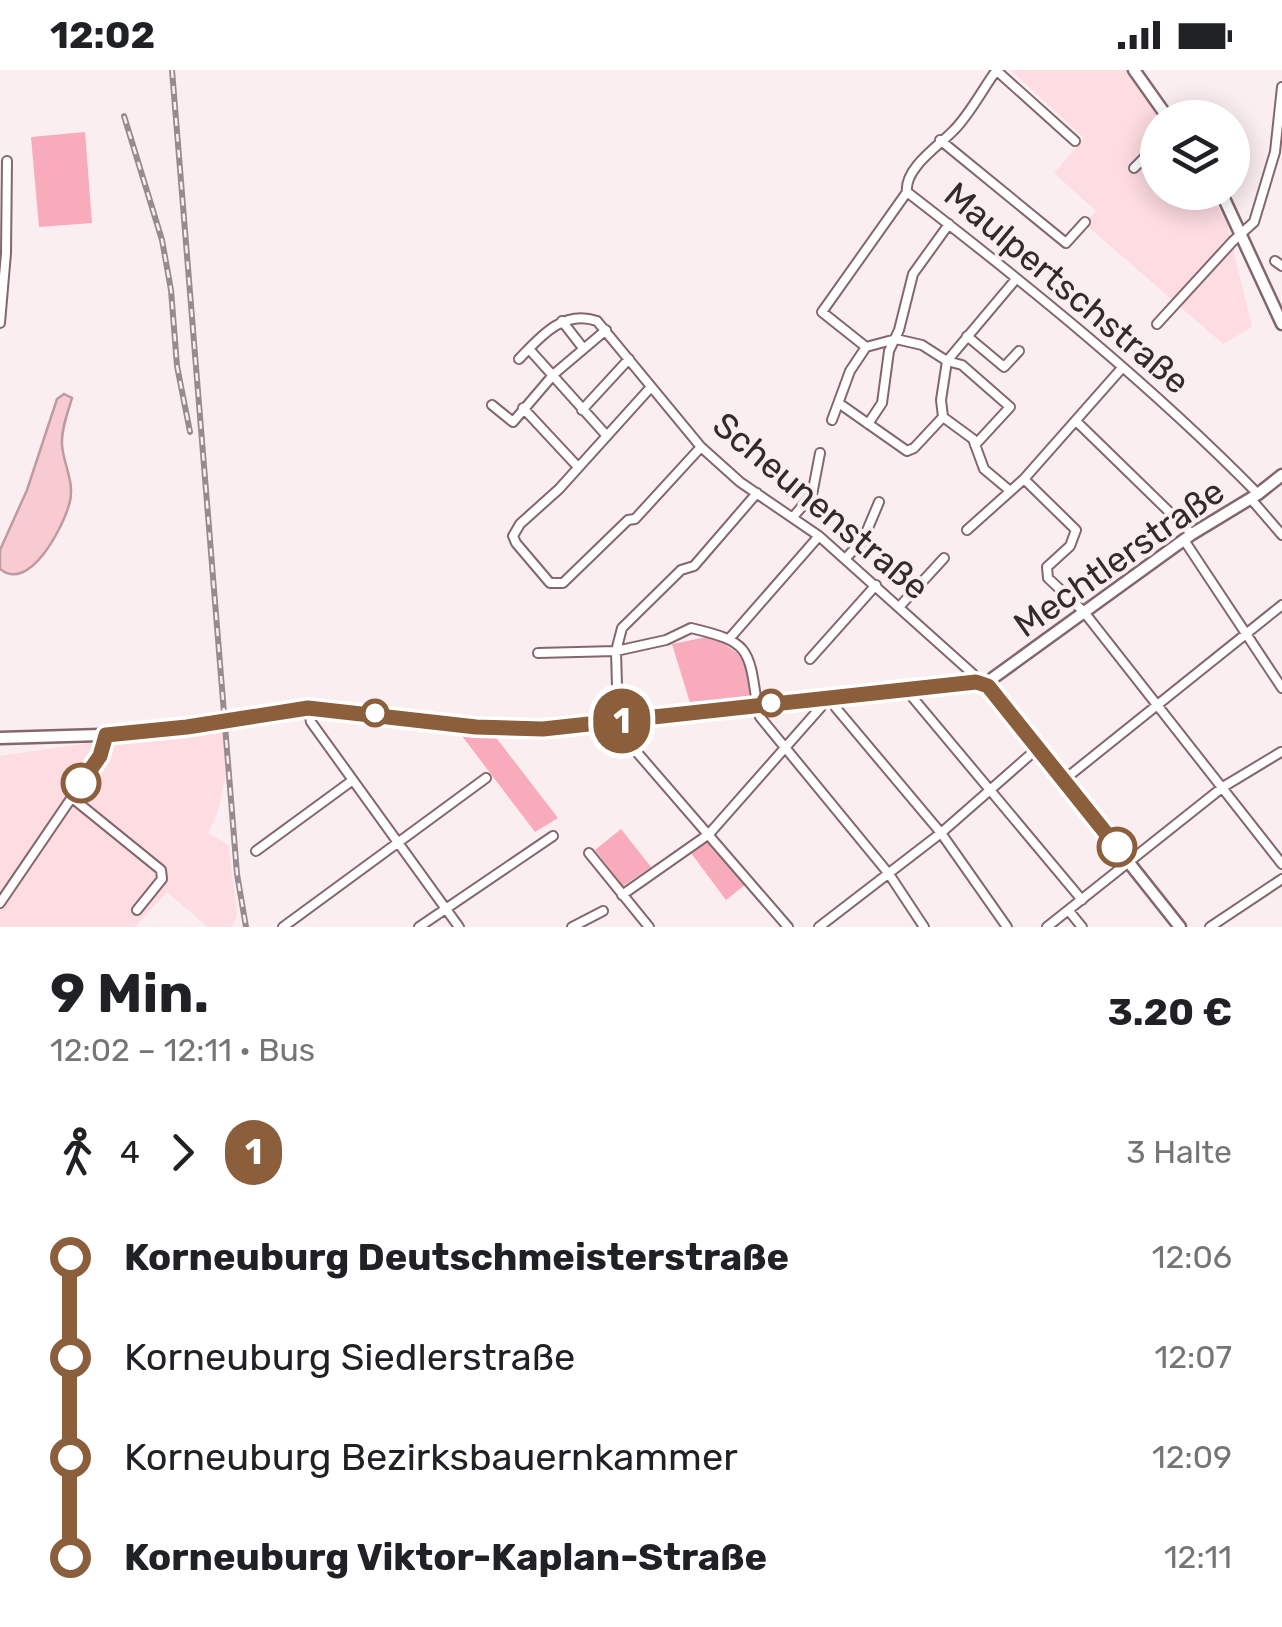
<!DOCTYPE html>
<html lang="de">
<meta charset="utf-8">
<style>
:root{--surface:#fff;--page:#f2f2f2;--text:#202124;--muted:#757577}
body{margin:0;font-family:Rubik,sans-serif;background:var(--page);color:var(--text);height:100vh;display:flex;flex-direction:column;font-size:38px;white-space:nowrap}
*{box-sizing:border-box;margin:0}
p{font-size:32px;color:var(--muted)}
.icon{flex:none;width:55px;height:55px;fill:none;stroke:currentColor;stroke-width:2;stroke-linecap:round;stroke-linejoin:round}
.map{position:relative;height:857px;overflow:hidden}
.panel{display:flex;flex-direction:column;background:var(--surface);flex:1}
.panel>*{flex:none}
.badge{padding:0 20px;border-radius:32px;font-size:35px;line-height:65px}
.tools{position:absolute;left:1140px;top:30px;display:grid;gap:20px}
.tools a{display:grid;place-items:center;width:110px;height:110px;border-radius:50%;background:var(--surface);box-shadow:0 5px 25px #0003;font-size:50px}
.map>.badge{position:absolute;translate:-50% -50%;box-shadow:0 0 0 5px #fff}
.legs{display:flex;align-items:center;gap:15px;height:110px;padding:0 50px;font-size:32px}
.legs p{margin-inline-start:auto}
.overview{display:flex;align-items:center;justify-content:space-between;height:170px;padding:0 50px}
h1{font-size:55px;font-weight:700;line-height:75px}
ul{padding:0 50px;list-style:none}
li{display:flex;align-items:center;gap:35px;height:100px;font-size:38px}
li i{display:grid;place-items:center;width:15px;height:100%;margin:0 12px;background:currentColor}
li i::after{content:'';width:25px;height:25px;margin:-12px;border:8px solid;border-radius:50%;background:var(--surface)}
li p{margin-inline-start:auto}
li:first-child i{background:linear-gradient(#0000 50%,currentColor 0)}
li:last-child i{background:linear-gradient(currentColor 50%,#0000 0)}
.status{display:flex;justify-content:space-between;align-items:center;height:70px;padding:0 50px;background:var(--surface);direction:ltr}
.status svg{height:28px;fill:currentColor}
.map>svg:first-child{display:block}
.built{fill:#fddce2}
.green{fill:#f8abba}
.water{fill:#f8cbd3;stroke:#be9aa1;stroke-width:2.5}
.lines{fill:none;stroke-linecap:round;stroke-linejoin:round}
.street-casing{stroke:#83676c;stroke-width:12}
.secondary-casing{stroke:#83676c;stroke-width:15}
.street{stroke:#fff;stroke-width:8}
.secondary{stroke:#fff;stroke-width:10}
.rail-casing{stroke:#988b8d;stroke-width:6}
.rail{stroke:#fbeef0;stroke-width:2.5;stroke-dasharray:8;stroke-linecap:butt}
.line-1-casing{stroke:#fff;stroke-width:22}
.line-1{stroke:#8b5e3c;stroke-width:15}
.stop-1-dot{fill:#fff;stroke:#8b5e3c;stroke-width:5}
.labels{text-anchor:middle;stroke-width:8;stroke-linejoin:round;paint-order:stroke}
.street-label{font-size:35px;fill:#35292b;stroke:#fbeef0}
</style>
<div class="status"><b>12:02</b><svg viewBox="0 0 49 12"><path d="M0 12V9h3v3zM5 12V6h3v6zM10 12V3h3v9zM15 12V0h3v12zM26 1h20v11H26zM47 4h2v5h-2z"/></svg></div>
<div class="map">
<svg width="1282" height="857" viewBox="0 0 1282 857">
<rect width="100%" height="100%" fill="#fbeef0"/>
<path class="built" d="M1011 0H1128L1160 47 1158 48V122L1210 123 1227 154 1252 257 1223 274 1085 154 1096 141 1054 103 1084 68Z
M224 660 226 705 217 744 208 763 229 776 237 846 232 857H208L167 822 135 857H0V686L96 672 163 671Z"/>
<path class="green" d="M85 62 92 153 39 157 31 67Z
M707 567C745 582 746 589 750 628L691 636 672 574Z
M459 662 494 665 558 748 535 762Z
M621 759 651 797 623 816 595 780Z
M707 771 711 772 746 814 726 830 691 783Z"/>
<path class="water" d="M64 324 72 328C68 342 61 359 62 374 63 395 76 413 69 435 62 459 29 523 0 499V480L27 420 57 329Z"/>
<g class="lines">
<g class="street-casing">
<path id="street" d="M996 0 1075 71
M940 70 1066 173 1085 152
M1134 98 1158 74
M907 122C1030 217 1150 314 1258 424
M1275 191 1282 196
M562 251 583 278
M0 253 6 183 7 91
M1157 254 1233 171 1254 152 1275 82 1282 17
M967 266 1004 297 1019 281
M529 279 607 366
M519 289C540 267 563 239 597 251L701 377 740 412 819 466 973 604 976 613
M651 317 559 419 520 454 513 466 516 473 550 513H563L628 450 635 449 701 377
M840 334 907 381 914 378 943 347
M492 335 513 352 554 304 606 260
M523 338 578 397
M582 340 629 289
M943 347 941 330 947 291 1016 209
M943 347 973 369 984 399 1009 420
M832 350 850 301 866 277
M1076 351 1192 464
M868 354 882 333 889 281 899 260 913 204 949 154
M975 375 1010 337 962 295 947 291 922 275 896 269 866 277 822 242 907 122C904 98 939 76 954 60 970 44 982 20 996 1
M1024 409 1076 460 1070 476 1047 497 1048 508 1084 542 1282 794
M757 423 694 496 681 500 622 558 616 581 618 651 622 665 788 857
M1251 429 1282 465
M793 447 812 425 820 383
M967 460 1024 409 1122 298
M1184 470 1282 618
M845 489 863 470 879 432
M900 536 944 488
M729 569 819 466
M538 583 616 581 666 570 691 558C749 572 749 577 757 635
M810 589 876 515
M910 620 913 628 1082 830
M835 628 836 638 941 763 1007 857
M308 638 311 652 459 857
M760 647 889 804 924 857
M1065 709 1282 535
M71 727 161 800 162 809 137 840
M256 781 353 710
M589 783 649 857
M622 825 709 764 821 637V629
M0 833 100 686 106 665
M1069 841 1082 857
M283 857 486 708
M419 857 553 766
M572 857 603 841
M819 857 941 763 1039 677
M1047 857 1223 717 1281 682
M1210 857 1282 809"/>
</g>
<g class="secondary-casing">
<path id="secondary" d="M1134 0 1168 48
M1221 122 1282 254
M989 616 993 608 1192 464 1258 424 1282 405
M0 668 134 664 308 638 491 658 547 659 967 612 989 616 1180 857"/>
</g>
<use href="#street" class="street"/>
<use href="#secondary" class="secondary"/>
<g class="rail-casing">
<path id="rail" d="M172 0 237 804 246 857
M124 46 162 170 171 220 177 296 190 362"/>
</g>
<use href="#rail" class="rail"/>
</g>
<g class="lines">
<g class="line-1-casing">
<path id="line-1" d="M81 713 100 686 106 665 187 657 308 638 476 657 543 659 976 612 988 616 1117 777"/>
</g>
<use href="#line-1" class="line-1"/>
</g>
<g class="stop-1-dot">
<circle cx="771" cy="633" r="12"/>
<circle cx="375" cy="643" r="12"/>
<circle cx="81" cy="713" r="18"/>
<circle cx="1117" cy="777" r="18"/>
</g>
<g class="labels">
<g class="street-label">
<text transform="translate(1067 218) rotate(40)" y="12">Maulpertschstraße</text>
<text transform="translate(821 436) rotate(40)" y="12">Scheunenstraße</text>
<text transform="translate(1119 488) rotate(-35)" y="12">Mechtlerstraße</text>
</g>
</g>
</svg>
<div class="tools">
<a><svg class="icon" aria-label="layers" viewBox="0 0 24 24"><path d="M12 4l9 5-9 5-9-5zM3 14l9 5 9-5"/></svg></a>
</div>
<b class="badge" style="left:622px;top:651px;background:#8b5e3c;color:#fff">1</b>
</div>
<section class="panel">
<div class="overview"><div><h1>9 Min.</h1><p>12:02 – 12:11 · Bus</p></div><b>3.20 €</b></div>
<div class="legs"><svg class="icon" aria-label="walk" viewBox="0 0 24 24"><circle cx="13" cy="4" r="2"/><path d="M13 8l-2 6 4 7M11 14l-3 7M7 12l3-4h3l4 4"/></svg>4<svg class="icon" aria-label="forward" viewBox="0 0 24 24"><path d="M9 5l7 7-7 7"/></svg><b class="badge" style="background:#8b5e3c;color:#fff">1</b><p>3 Halte</p></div>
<ul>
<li><i style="color:#8b5e3c"></i><b>Korneuburg Deutschmeisterstraße</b><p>12:06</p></li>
<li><i style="color:#8b5e3c"></i><span>Korneuburg Siedlerstraße</span><p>12:07</p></li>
<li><i style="color:#8b5e3c"></i><span>Korneuburg Bezirksbauernkammer</span><p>12:09</p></li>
<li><i style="color:#8b5e3c"></i><b>Korneuburg Viktor-Kaplan-Straße</b><p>12:11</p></li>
</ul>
</section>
